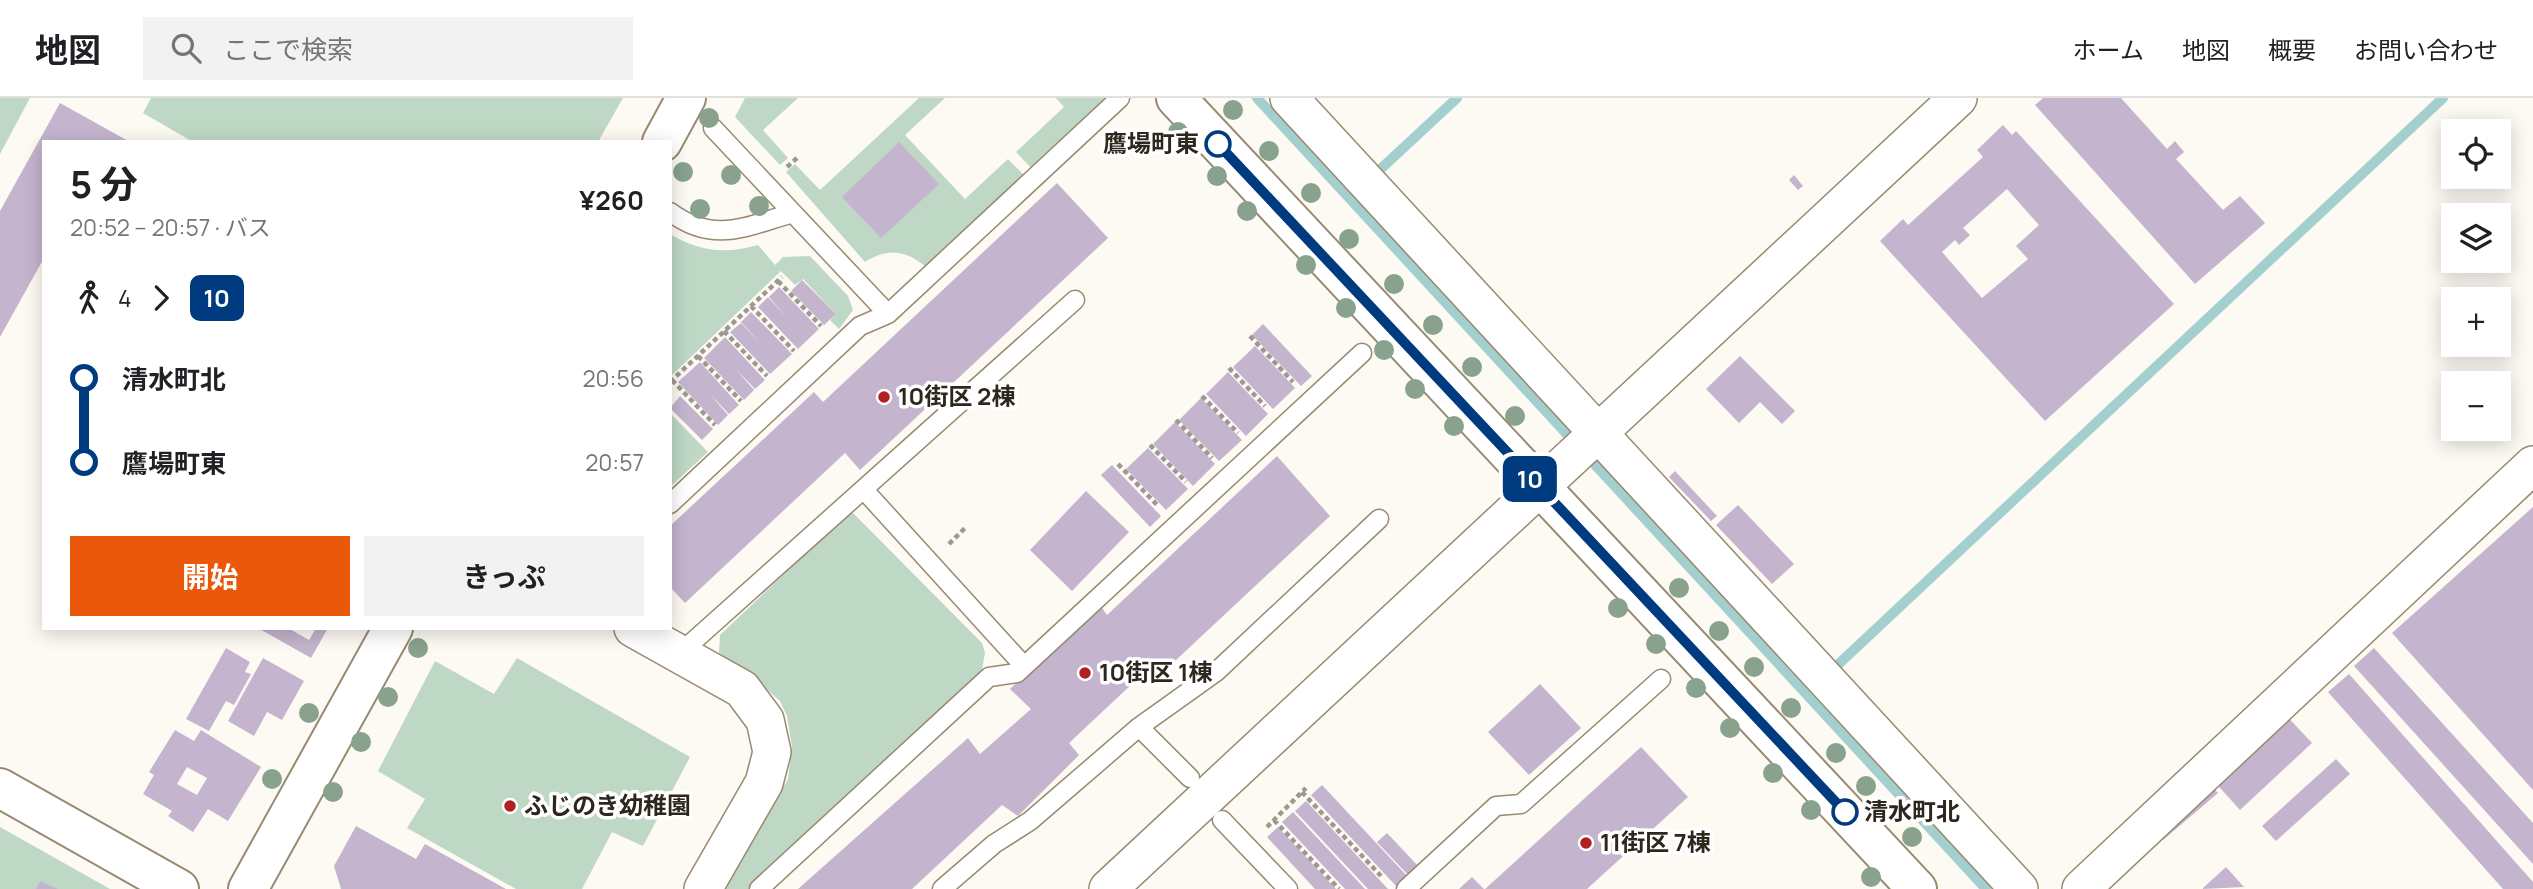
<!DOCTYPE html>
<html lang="ja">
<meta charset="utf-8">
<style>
:root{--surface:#fff;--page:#f2f2f2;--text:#202124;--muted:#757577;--line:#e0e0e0;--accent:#ea580c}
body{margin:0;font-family:Manrope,"Noto Sans JP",sans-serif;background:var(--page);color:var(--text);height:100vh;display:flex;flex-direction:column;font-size:26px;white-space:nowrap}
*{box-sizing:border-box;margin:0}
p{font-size:23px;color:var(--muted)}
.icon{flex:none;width:38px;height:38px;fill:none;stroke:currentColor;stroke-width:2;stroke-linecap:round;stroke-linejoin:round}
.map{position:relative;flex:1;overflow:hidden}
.details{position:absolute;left:42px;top:42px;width:630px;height:490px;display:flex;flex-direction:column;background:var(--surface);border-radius:0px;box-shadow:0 4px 18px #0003}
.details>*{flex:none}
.badge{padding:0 14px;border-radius:10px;font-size:24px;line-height:46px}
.tools{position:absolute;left:2441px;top:21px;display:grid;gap:14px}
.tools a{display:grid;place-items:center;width:70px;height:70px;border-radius:0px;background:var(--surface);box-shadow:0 4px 18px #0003;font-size:35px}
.map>.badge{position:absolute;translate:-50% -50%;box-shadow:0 0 0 4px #fff}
.legs{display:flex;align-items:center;gap:10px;height:77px;padding:0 28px;font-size:23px}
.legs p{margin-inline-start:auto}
.overview{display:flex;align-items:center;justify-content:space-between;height:119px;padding:0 28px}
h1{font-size:38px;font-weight:700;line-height:52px}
.primary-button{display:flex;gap:14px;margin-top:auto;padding:14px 28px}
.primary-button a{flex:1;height:80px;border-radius:0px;background:var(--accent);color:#fff;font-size:28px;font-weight:700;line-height:80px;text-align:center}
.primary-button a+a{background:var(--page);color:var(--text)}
ul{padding:0 28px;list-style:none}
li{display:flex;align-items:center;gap:24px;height:84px;font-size:26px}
li i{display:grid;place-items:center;width:10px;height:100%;margin:0 9px;background:currentColor}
li i::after{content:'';width:18px;height:18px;margin:-9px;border:5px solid;border-radius:50%;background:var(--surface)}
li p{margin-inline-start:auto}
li:first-child i{background:linear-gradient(#0000 50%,currentColor 0)}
li:last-child i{background:linear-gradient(currentColor 50%,#0000 0)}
header{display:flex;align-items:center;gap:42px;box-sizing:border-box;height:98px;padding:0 35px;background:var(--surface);border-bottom:2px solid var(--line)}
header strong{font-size:33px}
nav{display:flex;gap:38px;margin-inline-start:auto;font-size:24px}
.search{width:490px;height:63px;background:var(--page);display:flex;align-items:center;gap:18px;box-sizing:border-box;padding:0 24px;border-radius:0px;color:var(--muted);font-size:26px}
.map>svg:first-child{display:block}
.green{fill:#bed8c5}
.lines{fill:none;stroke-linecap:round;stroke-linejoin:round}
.stream{stroke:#a3cfcf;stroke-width:10}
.building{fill:#c4b4ce;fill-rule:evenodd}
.lane-casing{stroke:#978a70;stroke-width:21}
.street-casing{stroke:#978a70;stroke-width:40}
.secondary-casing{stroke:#978a70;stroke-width:42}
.path{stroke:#9d9991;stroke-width:4.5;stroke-dasharray:5 3.5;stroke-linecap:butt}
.lane{stroke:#fff;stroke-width:18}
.street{stroke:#fff;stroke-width:37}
.secondary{stroke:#fff;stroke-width:38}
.tree{fill:#88a28e}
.line-1-casing{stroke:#fff;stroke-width:16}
.line-1{stroke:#003b80;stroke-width:10}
.stop-1-dot{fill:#fff;stroke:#003b80;stroke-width:3.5}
.poi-dot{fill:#b01f22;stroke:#fff;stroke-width:2.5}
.labels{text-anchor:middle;stroke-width:7;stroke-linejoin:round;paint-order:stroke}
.stop-label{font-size:24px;font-weight:bold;fill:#2d271d;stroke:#fff;text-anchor:end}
.poi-label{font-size:24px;font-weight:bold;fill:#2d271d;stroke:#fff;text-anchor:start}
</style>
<header>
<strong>地図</strong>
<div class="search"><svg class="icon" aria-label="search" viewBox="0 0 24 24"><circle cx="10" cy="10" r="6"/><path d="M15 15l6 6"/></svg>ここで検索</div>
<nav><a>ホーム</a><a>地図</a><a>概要</a><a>お問い合わせ</a></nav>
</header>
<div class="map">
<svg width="2533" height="791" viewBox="0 0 2533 791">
<rect width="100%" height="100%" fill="#fdfaf4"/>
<path class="green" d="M0 0H30L0 56Z
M151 0H623L598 44H193L143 15Z
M745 0H798L763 32 788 60 780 67 735 19Z
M919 0H945L905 37 965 101 1008 61 1027 80 928 171C907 152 889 149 865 164L786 74 795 66 820 92Z
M1056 0H1109L1034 73 1016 54 1064 9Z
M670 136C700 154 725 156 758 147L775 167 783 159 810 158 848 198 853 212 839 231 830 222 836 216 803 181 795 187 781 173 670 279Z
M670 315 708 354 670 389Z
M851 413 982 545 985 555 981 577 750 791H725L788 681 792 649 787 618 780 603 746 573 719 555 720 537Z
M517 560 690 659 643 748 612 734 582 791H516L407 730 425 701 378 673 435 563 494 596Z
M0 729 110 791H0Z"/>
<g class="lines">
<path class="stream" d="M1257 0 1986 791
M1372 79 1457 0
M1829 575 2443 0"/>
</g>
<path class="building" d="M2043 0H2121L2167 51 2175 43 2184 54 2176 61 2223 112 2240 98 2265 125 2195 186 2035 7Z
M60 5 130 44H44V160L0 239V113Z
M2003 27 2012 37 2016 33 2174 206 2045 323 1880 143 1903 121 1908 127 1983 59 1977 52ZM2007 91 2039 127 2016 148 2028 161 1982 200 1942 154 1955 142 1959 147 1970 137 1963 130Z
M899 44 939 86 881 140 842 99Z
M1794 77 1803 88 1798 92 1789 82Z
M1057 85 1108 140 860 372 845 355 685 505 670 489V428L814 294 823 304Z
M802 182 836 216 824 227 791 193Z
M779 189 819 231 798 251 758 209 768 199 788 221 769 199Z
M751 214 792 256 770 276 730 234 741 225 761 246 741 224Z
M1263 226 1312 278 1301 288 1252 237Z
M725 239 765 282 755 291 735 270 754 292 744 302 704 260Z
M1255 248 1295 290 1273 311 1233 269Z
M1740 258 1795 313 1782 326 1760 304 1739 325 1706 291Z
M700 264 739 307 729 316 709 295 728 317 718 327 678 284Z
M1228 274 1268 316 1246 338 1206 296Z
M680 298 713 331 702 342 670 310Z
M1201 300 1242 342 1219 363 1179 322Z
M1175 324 1215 366 1193 388 1153 346Z
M1148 350 1188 391 1166 412 1126 371Z
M1277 358 1330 418 1159 578 1148 571 1069 645 1079 657 1018 718 1002 707 912 791H798L968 640 980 656 1031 611 1010 591 1098 504 1107 517Z
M1112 367 1161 418 1150 429 1101 377Z
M1675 373 1717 418 1711 423 1669 379Z
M1086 393 1129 434 1072 493 1030 452Z
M1738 407 1794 466 1772 486 1716 427Z
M2533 409V692L2392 535Z
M258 530H288L309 542 316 530H328L311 560Z
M226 550 250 564 245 574 251 576 234 607 226 603 209 633 186 621Z
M2374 550 2533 725V766L2354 568Z
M263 560 304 583 282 622 267 614 254 638 228 623Z
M2349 576 2533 784V791H2503L2328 594Z
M1540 586 1581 630 1529 677 1488 634Z
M2284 615 2312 645 2240 712 2212 681Z
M175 632 194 643 201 632 261 669 228 723 208 711 193 734 168 718 172 713 143 696 154 677 149 674ZM187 669 207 680 197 697 177 686Z
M1641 649 1688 699 1587 791H1485Z
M2336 661 2350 676 2276 743 2262 728Z
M2207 683 2218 695 2163 742 2153 730Z
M1322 687 1408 779 1397 789 1311 697Z
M1306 703 1388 791H1368L1295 713Z
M1293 714 1365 791H1345L1282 724Z
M356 728 416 761 425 746 506 791H341L334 768Z
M1278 729 1336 791H1315L1267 739Z
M1387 735 1419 769 1409 778 1377 744Z
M2226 769 2244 789 2202 791Z
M1472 779 1484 791H1459Z
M40 783 58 791H36Z"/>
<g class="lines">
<g class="lane-casing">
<path id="lane" d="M713 30 888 216
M670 114C715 147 746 128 793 115
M865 393 1024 568
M670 406 860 228 888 216 1120 0
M679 556 1075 202
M1139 629 1190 680
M1222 722 1288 791
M759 791 989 579 1017 575 1362 255
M942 791 994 746 1030 723 1139 629 1216 574 1379 421
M1406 791 1496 708 1521 706 1661 581"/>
</g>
<g class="street-casing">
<path id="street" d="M1289 0 2019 791
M633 530 742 591 765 622 772 654 764 685 703 791
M1108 791 1958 0
M2081 791 2533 367"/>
</g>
<g class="secondary-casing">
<path id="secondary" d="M1176 0 1917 791
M662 44 686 0
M0 690 179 791
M248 791 393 530"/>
</g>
<path class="path" d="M787 69 797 60
M778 183 821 228
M751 208 794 253
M724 233 767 278
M1250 238 1293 284
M698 258 741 303
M1229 270 1265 308
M672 282 715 327
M670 284 782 179
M1202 298 1238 335
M1176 322 1212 360
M1150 347 1186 384
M1118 366 1159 409
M949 446 966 429
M1302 694 1381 778
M1274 722 1339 791
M1267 729 1306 690"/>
<use href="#lane" class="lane"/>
<use href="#street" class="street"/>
<use href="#secondary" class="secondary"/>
</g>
<g class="tree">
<circle cx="1233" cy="12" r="10"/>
<circle cx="709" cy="20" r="10"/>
<circle cx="1178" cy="34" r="10"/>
<circle cx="1269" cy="53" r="10"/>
<circle cx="683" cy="74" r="10"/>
<circle cx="731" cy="77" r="10"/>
<circle cx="1217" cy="78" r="10"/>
<circle cx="1311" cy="95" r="10"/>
<circle cx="759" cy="108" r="10"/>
<circle cx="700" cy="111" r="10"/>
<circle cx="1247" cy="113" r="10"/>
<circle cx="1349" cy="141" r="10"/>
<circle cx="1306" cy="167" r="10"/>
<circle cx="1394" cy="186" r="10"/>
<circle cx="1346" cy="210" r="10"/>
<circle cx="1433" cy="227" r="10"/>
<circle cx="1384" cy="252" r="10"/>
<circle cx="1472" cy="269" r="10"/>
<circle cx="1415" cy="291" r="10"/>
<circle cx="1515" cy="318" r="10"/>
<circle cx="1454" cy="328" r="10"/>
<circle cx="1679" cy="490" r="10"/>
<circle cx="1618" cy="510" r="10"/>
<circle cx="1719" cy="533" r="10"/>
<circle cx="1656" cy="546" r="10"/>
<circle cx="418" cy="550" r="10"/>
<circle cx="1754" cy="569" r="10"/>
<circle cx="1696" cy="590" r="10"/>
<circle cx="388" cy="599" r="10"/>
<circle cx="1791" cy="610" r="10"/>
<circle cx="309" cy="615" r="10"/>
<circle cx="1730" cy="630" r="10"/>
<circle cx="361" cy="644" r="10"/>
<circle cx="1836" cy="655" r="10"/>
<circle cx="1773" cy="675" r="10"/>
<circle cx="272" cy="681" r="10"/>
<circle cx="1866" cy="688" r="10"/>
<circle cx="333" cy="694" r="10"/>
<circle cx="1811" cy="712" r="10"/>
<circle cx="1912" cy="739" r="10"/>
<circle cx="1871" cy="779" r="10"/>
</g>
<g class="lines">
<g class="line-1-casing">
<path id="line-1" d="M1218 46 1845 714"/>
</g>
<use href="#line-1" class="line-1"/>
</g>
<g class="stop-1-dot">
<circle cx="1218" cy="46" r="12"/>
<circle cx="1845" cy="714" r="12"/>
</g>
<g class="poi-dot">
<circle cx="884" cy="299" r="7"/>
<circle cx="1085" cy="575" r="7"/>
<circle cx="510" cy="708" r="7"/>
<circle cx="1586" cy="745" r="7"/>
</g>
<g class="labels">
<g class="stop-label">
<text x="1199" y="54">鷹場町東</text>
<text x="1864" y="722" text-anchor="start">清水町北</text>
</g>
<g class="poi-label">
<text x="898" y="307">10街区 2棟</text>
<text x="1099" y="583">10街区 1棟</text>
<text x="524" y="716">ふじのき幼稚園</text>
<text x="1600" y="753">11街区 7棟</text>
</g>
</g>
</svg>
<div class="tools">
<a><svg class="icon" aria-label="locate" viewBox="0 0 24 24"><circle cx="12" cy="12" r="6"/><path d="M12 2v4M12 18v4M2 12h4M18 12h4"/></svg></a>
<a><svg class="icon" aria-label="layers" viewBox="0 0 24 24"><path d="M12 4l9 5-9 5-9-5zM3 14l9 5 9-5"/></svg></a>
<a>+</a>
<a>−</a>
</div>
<b class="badge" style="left:1530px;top:381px;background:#003b80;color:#fff">10</b>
<section class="details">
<div class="overview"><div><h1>5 分</h1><p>20:52 – 20:57 · バス</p></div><b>¥260</b></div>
<div class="legs"><svg class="icon" aria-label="walk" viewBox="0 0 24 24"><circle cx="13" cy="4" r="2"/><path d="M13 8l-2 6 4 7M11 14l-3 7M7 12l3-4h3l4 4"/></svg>4<svg class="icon" aria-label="forward" viewBox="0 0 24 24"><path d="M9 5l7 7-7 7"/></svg><b class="badge" style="background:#003b80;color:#fff">10</b></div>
<ul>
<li><i style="color:#003b80"></i><b>清水町北</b><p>20:56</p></li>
<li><i style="color:#003b80"></i><b>鷹場町東</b><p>20:57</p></li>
</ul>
<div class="primary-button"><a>開始</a><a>きっぷ</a></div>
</section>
</div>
